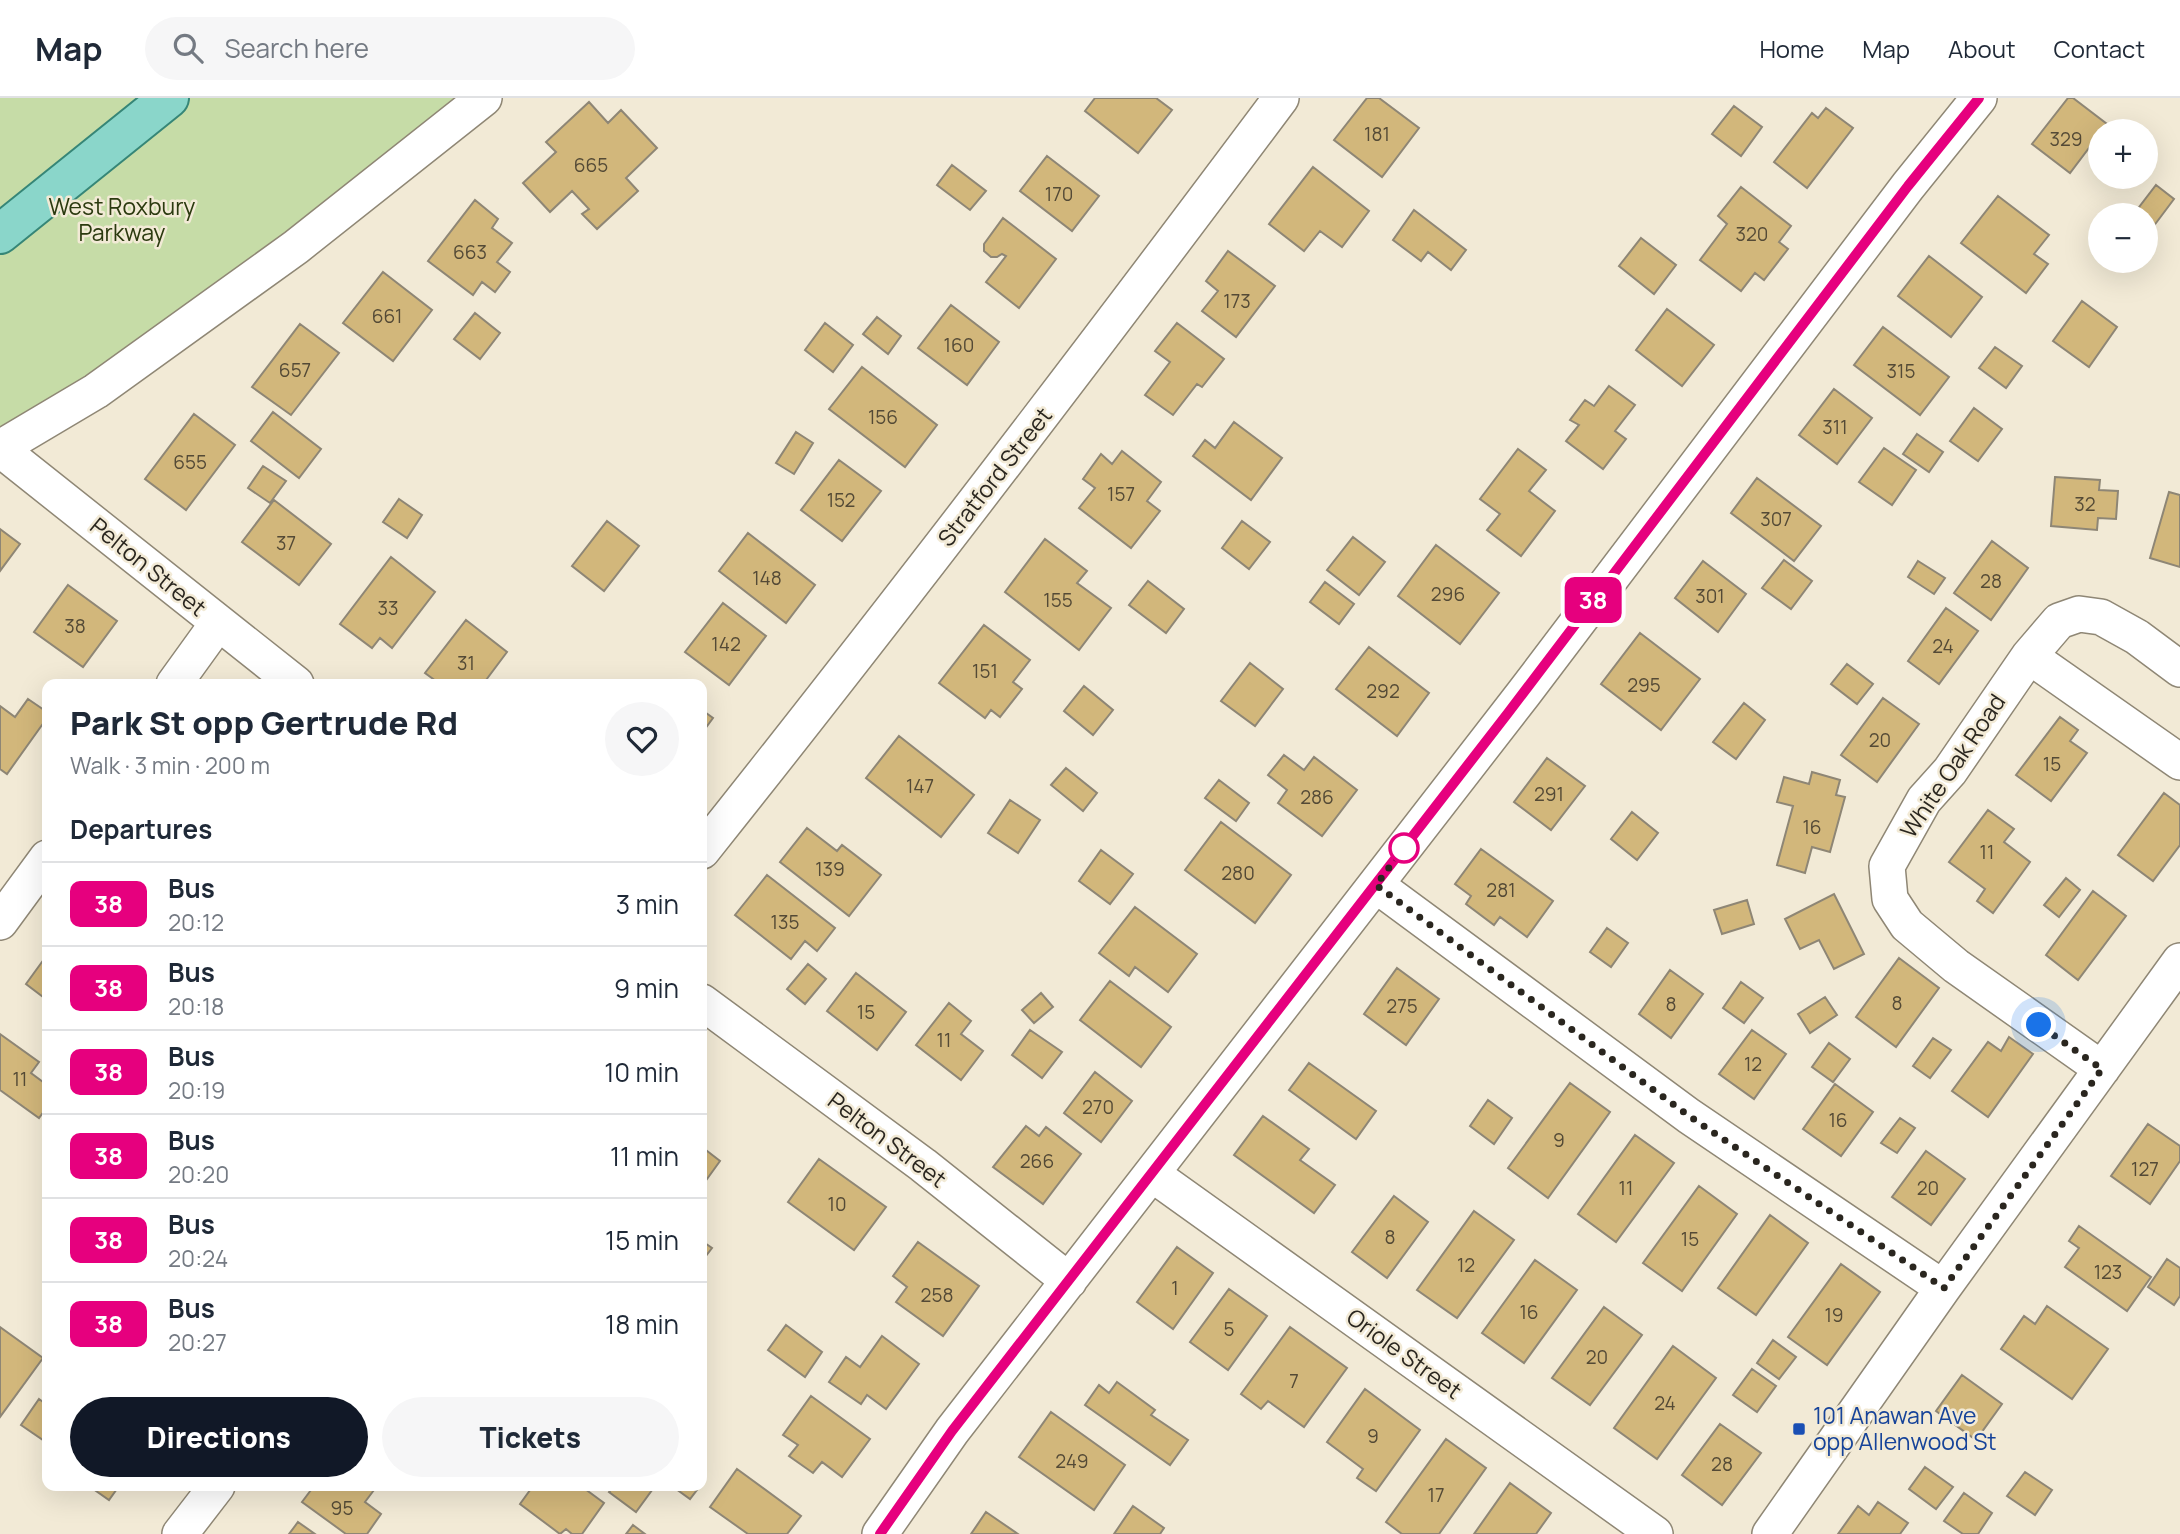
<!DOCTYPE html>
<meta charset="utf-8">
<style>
:root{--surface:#fff;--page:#f6f6f7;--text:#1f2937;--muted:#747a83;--line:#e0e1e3;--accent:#111827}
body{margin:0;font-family:Manrope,sans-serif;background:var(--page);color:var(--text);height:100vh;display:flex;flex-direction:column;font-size:26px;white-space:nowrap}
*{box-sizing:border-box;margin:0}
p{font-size:23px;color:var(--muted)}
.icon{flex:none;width:38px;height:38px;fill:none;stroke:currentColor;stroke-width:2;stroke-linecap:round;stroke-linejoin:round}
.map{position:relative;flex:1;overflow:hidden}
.panel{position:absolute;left:42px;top:581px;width:665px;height:812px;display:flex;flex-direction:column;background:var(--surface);border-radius:14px;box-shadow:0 7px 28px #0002}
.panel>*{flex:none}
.badge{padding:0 14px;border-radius:10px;font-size:24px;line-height:46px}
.controls{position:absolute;left:2088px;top:21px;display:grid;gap:14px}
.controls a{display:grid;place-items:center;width:70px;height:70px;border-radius:50%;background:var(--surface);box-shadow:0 7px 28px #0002;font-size:35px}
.you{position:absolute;width:35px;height:35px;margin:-18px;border:5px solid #fff;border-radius:50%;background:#1a73e8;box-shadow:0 0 0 10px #1a73e833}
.map>.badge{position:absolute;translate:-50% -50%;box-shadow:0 0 0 4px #fff}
h2{padding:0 28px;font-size:26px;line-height:63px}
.round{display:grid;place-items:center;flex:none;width:74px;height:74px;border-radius:37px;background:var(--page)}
.headline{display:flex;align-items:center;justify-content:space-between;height:119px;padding:0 28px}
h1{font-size:33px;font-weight:800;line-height:52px}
.cta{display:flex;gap:14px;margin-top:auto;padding:14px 28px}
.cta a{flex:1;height:80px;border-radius:42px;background:var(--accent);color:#fff;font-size:28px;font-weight:800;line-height:80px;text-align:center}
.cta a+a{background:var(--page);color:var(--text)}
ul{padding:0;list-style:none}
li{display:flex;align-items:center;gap:21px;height:84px;padding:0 28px;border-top:2px solid var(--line)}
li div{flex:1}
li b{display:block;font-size:26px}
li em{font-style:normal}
li .badge{min-width:77px;font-weight:700;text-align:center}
header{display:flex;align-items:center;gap:42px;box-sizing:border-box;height:98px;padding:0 35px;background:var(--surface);border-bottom:2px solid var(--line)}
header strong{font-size:33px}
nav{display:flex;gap:38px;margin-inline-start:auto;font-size:24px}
.search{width:490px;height:63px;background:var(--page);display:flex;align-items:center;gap:18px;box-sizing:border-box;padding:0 24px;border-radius:38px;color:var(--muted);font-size:26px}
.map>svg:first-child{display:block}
.green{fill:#c6dca7}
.building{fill:#d2b77b;stroke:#8e8675;stroke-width:2}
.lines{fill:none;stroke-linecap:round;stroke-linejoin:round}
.minor-casing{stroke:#8f8775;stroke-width:38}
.primary-casing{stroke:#368677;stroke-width:42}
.minor{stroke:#fff;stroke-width:35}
.primary{stroke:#8ad6ca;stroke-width:38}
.line-casing{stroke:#fff;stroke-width:16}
.line{stroke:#e6007e;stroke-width:10}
.walk{stroke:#2a261f;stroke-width:7;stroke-dasharray:0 12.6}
.stop-dot{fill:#fff;stroke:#e6007e;stroke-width:3.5}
.transit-dot{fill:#1a4fb4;stroke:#f2ead6;stroke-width:2.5}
.labels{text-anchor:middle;stroke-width:5;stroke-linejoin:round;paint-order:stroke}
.number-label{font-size:19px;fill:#544a36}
.park-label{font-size:23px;fill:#2b3a0f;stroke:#f2ead6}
.street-label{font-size:23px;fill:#2a261f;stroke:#f2ead6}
.transit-label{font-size:23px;fill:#164399;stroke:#f2ead6;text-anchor:start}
</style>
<header>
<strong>Map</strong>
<div class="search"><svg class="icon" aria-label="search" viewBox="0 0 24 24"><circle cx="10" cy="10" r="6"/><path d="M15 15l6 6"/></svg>Search here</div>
<nav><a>Home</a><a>Map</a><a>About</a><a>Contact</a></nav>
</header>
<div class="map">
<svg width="2180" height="1436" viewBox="0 0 2180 1436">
<rect width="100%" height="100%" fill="#f2ead6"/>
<path class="green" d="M0 0H494L0 372Z"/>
<path class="building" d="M1095 0H1156L1172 12 1138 55 1085 13Z
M1367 0H1379L1419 30 1382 79 1334 42Z
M2068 0H2073L2107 26 2070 75 2032 46Z
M589 4 608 25 621 12 657 50 626 80 638 93 597 131 582 116 589 111 572 93 550 114 523 85 556 54 546 44Z
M1734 8 1762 29 1741 58 1712 36Z
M1826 10 1853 30 1807 90 1774 64 1812 15 1818 20Z
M1047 58 1099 98 1072 133 1020 93Z
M952 67 986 93 970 112 937 87Z
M1313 69 1369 113 1342 149 1320 133 1304 153 1269 126Z
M2156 87 2174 101 2147 137 2146 117H2133Z
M1741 89 1791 128 1779 144 1788 151 1764 182 1755 175 1741 193 1700 162 1727 126 1718 118Z
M1998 98 2049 137 2034 156 2048 166 2026 195 1961 145Z
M475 102 498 121 492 130 512 145 497 164 510 174 495 194 482 184 473 197 428 163Z
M1414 112 1466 152 1451 172 1428 154 1421 163 1393 142Z
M1003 120 1056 161 1019 210 986 184 1006 158 1002 156 997 159H991L984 153V146Z
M1641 140 1676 167 1654 196 1619 168Z
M1228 153 1275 188 1236 239 1202 213 1218 193 1206 183Z
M1929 158 1982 199 1951 239 1898 198Z
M383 174 432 212 393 263 343 225Z
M2082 203 2117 229 2089 269 2053 243Z
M951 207 999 244 967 287 918 250Z
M1667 211 1714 247 1682 288 1636 252Z
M475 215 500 235 480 261 454 241Z
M877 219 901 238 888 256 863 236Z
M825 225 853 247 833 274 805 252Z
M1177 225 1224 261 1202 289 1197 286 1173 317 1145 297 1170 264 1155 253Z
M300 226 339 255 291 317 252 289Z
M1883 229 1949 279 1920 317 1854 267Z
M1995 249 2022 268 2006 290 1979 270Z
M862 269 937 327 905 369 829 311Z
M1609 288 1635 307 1615 333 1626 341 1603 371 1566 343 1579 327 1570 322 1585 302 1594 308Z
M1834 291 1872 320 1837 366 1799 337Z
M1974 310 2002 331 1978 363 1950 343Z
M273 314 321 351 299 380 251 343Z
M194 316 235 347 186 412 145 381Z
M1234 324 1282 360 1251 402 1193 358 1205 342 1215 350Z
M796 334 813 345 794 376 776 365Z
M1917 336 1943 354 1929 374 1903 356Z
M1884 350 1916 372 1892 407 1859 384Z
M1518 351 1546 372 1529 393 1555 413 1521 458 1487 432 1500 416 1480 401Z
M1122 353 1161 384 1147 403 1160 413 1131 450 1079 410 1095 390 1083 381 1101 356 1112 366Z
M839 362 881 393 842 443 801 412Z
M263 368 286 383 270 405 248 390Z
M2055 379 2100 382 2099 392 2118 393 2116 421 2098 420 2097 432 2051 428Z
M1757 380 1821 428 1794 463 1731 415Z
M2169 394 2180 397V469L2150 460Z
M399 401 422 417 407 440 383 424Z
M274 402 331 446 299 487 242 444Z
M607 423 639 448 604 493 572 468Z
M1242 423 1270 444 1249 471 1222 450Z
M0 431 20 446 0 473Z
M748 435 815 487 786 525 719 473Z
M1353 439 1385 464 1359 497 1327 472Z
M1045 441 1087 473 1077 485 1111 510 1079 552 1005 494Z
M1992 443 2028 470 1991 522 1954 495Z
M1436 447 1499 495 1460 546 1398 498Z
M391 459 435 494 392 550 380 540 372 550 340 526Z
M1784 462 1812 483 1791 511 1762 490Z
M1703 463 1746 496 1718 534 1675 500Z
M1918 463 1945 480 1934 496 1908 479Z
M1148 483 1184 511 1166 535 1129 507Z
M1325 484 1354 506 1339 526 1310 504Z
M68 487 117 523 83 569 34 534Z
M723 505 766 538 729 587 685 554Z
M1946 510 1978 533 1939 586 1908 563Z
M466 522 507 554 483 586H440L425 575Z
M984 527 1030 562 1013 584 1022 591 1000 619 991 612 985 620 939 585Z
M1640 535 1700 581 1661 632 1601 586Z
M1369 549 1429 595 1397 638 1336 591Z
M1250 565 1283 591 1255 628 1221 603Z
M1847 566 1873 586 1857 606 1831 586Z
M1084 588 1113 612 1093 637 1064 613Z
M1883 600 1919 626 1877 684 1841 657Z
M28 601 47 614V620L7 676 0 671V608L15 619Z
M1744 605 1765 622 1736 661 1713 644Z
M702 612 713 620 702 635Z
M2060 619 2078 632 2070 643 2087 655 2051 703 2016 677Z
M899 638 974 697 941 739 866 680Z
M1284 657 1304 672 1314 659 1357 692 1322 738 1278 705 1287 692 1268 677Z
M1547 660 1585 688 1551 732 1514 704Z
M1066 670 1097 695 1083 713 1051 687Z
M1812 674 1840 682 1836 697 1845 699 1830 754 1812 749 1805 775 1777 767 1793 708 1777 704 1784 679 1809 686Z
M1219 682 1249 705 1236 723 1205 700Z
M2164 695 2180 707V747L2153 783 2118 757Z
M1010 702 1040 722 1018 755 988 735Z
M1988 712 2014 731 2004 744 2030 764 1993 815 1977 803 1985 791 1949 764Z
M1632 714 1658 735 1637 762 1611 741Z
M1221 724 1291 777 1255 825 1185 772Z
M807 730 837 753 842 747 881 777 849 818 780 764Z
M1481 751 1553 803 1527 839 1500 819 1494 827 1466 806 1471 798 1455 786Z
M1101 752 1133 776 1110 806 1079 783Z
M767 777 835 830 817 853 805 843 791 861 735 817Z
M2066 780 2080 792 2059 819 2044 807Z
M2093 793 2126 818 2078 882 2046 857Z
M1834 796 1864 856 1834 871 1819 842 1800 851 1785 821Z
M1747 802 1754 826 1722 836 1714 812Z
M1135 809 1197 856 1168 894 1135 869 1129 878 1099 855Z
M1607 830 1628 845 1611 869 1590 854Z
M47 857V902L26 886Z
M1899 860 1939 890 1896 949 1856 919Z
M808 866 826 881 805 906 787 891Z
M1397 870 1439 901 1406 947 1364 916Z
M1670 872 1703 896 1671 940 1639 916Z
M856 875 906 914 877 952 827 913Z
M1110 883 1171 929 1141 969 1080 922Z
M1741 884 1763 900 1744 925 1723 910Z
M1041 895 1053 909 1034 925 1022 912Z
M1825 899 1837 917 1810 935 1798 916Z
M949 905 971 923 961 936 983 953 961 982 916 947Z
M1030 932 1062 954 1042 980 1012 957Z
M1752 932 1786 956 1754 1001 1719 976Z
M0 936 39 964 31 975 47 987V1009L39 1020 0 992Z
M2009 939 2033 956 1988 1019 1952 993 1988 944 2001 953Z
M1933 940 1951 952 1930 980 1913 968Z
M1829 945 1850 961 1833 984 1812 969Z
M1309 965 1376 1013 1356 1041 1289 992Z
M1095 974 1132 1003 1101 1044 1064 1015Z
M1570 985 1610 1014 1548 1100 1508 1070Z
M1835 986 1873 1014 1841 1058 1803 1031Z
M1488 1002 1512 1020 1494 1046 1470 1028Z
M1263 1018 1309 1051 1300 1062 1335 1087 1314 1115 1234 1057Z
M1900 1020 1915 1030 1897 1055 1881 1045Z
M2148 1026 2180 1048V1063L2150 1106 2111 1078Z
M1026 1028 1039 1038 1046 1029 1081 1056 1043 1106 993 1069Z
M1635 1037 1674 1065 1616 1144 1578 1116Z
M702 1049 720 1063 702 1088Z
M1926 1053 1965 1081 1931 1127 1892 1099Z
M819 1061 886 1109 854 1152 788 1104Z
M1699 1088 1737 1116 1682 1193 1643 1165Z
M1394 1098 1428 1124 1387 1180 1352 1154Z
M1474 1113 1514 1142 1457 1220 1417 1192Z
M1770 1117 1808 1145 1756 1217 1718 1190Z
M2079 1128 2151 1179 2127 1213 2065 1169 2079 1150 2069 1143Z
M702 1143 712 1150 702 1163Z
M918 1144 979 1188 943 1238 896 1204 907 1189 893 1178Z
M1177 1149 1213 1175 1173 1231 1137 1204Z
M2167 1161 2180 1170V1198L2174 1207 2148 1189Z
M1535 1162 1577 1192 1524 1265 1482 1235Z
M1841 1166 1880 1194 1827 1267 1788 1239Z
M1229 1191 1267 1218 1228 1272 1190 1244Z
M2047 1208 2108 1251 2072 1301 2001 1251 2024 1218 2035 1226Z
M1604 1209 1642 1237 1590 1307 1552 1280Z
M786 1227 822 1254 805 1279 768 1252Z
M0 1229 43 1260 0 1319Z
M1290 1229 1347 1270 1304 1329 1268 1303 1261 1311 1241 1296Z
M882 1238 919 1266 886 1311 867 1297 861 1306 829 1284 846 1259 860 1269Z
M1773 1242 1796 1259 1779 1281 1757 1265Z
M1673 1248 1716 1280 1657 1361 1614 1330Z
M1752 1271 1776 1288 1757 1314 1733 1297Z
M1962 1277 2002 1306 1976 1342 1936 1313Z
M1117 1284 1155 1312 1151 1317 1188 1342 1170 1367 1085 1307 1099 1287 1109 1295Z
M1365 1291 1420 1332 1376 1393 1357 1380 1363 1371 1327 1344Z
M811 1298 870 1341 842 1379 822 1364 813 1375 789 1358 798 1347 783 1337Z
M39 1301 47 1307V1336L43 1342 21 1327Z
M1051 1314 1125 1367 1094 1412 1019 1359Z
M1720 1326 1761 1355 1722 1407 1682 1377Z
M1446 1341 1486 1370 1439 1436H1402L1386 1424Z
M1925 1369 1953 1389 1936 1411 1909 1391Z
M737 1371 801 1418 787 1436H748L710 1409Z
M2025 1374 2052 1392 2035 1417 2007 1398Z
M1510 1385 1551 1415 1536 1436H1474Z
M89 1388H119L109 1402Z
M314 1388H369L374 1392 365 1404 381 1416 367 1436H346L302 1404Z
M533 1388H581L604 1405 582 1436H572L566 1431 560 1436 520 1406Z
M614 1388H655L636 1414 609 1394Z
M672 1388H700L690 1401Z
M1964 1395 1992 1415 1978 1436H1963L1944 1423Z
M1878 1404 1908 1425 1900 1436H1838L1858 1408 1869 1417Z
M1133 1408 1164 1430 1160 1436H1114Z
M986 1414 1018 1436H971Z
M298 1424 315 1436H289Z
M633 1427 645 1436H626Z"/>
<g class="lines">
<g class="minor-casing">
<path id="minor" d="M0 350 96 293 296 149 484 0
M0 351 296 586
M2029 558 2180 664
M174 586 218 525
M702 753C899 506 1091 254 1281 0
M1376 787 1689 1018 1943 1190
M0 824 47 760
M702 904 923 1067 1069 1183
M2102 971 1956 868 1907 827 1890 801 1887 768 1924 702 1950 673 2029 558 2059 523 2079 516 2101 519 2137 539 2180 571
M1152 1076 1655 1436
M180 1436 217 1388
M880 1436 952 1333 1524 595 1908 88 1979 0
M1770 1436 1943 1190 2180 863"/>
</g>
<g class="primary-casing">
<path id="primary" d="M0 136 169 0"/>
</g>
<use href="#minor" class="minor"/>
<use href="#primary" class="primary"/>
</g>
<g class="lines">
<g class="line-casing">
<path id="line" d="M880 1436 952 1333 1508 615 1908 88 1979 0"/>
</g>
<use href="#line" class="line"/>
<path class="walk" d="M1404 750 1376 787 1689 1018 1944 1190 2102 971 2039 927"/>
</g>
<circle class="stop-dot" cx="1404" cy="750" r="14"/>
<rect class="transit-dot" x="1792" y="1324" width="14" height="14" rx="3.5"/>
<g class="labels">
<g class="number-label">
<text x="1377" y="43">181</text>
<text x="2066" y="48">329</text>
<text x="591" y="74">665</text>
<text x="1059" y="103">170</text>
<text x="1752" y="143">320</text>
<text x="470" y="161">663</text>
<text x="1237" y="210">173</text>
<text x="387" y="225">661</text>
<text x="959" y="254">160</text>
<text x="295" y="279">657</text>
<text x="1901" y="280">315</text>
<text x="883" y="326">156</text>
<text x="1835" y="336">311</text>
<text x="190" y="371">655</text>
<text x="1121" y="403">157</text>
<text x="841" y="409">152</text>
<text x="2085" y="413">32</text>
<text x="1776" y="428">307</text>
<text x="286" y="452">37</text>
<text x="767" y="487">148</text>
<text x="1991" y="490">28</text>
<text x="1448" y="503">296</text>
<text x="1710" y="505">301</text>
<text x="1058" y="509">155</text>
<text x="388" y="517">33</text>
<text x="75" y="535">38</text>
<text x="726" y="553">142</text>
<text x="1943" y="555">24</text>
<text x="466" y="572">31</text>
<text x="985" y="580">151</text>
<text x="1644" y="594">295</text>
<text x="1383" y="600">292</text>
<text x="1880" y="649">20</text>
<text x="2052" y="673">15</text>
<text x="920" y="695">147</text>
<text x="1549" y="703">291</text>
<text x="1317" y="706">286</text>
<text x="1812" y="736">16</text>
<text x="1987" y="761">11</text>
<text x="830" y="778">139</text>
<text x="1238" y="782">280</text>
<text x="1501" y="799">281</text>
<text x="785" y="831">135</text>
<text x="1897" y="912">8</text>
<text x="1671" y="913">8</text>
<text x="1402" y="915">275</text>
<text x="866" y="921">15</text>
<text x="944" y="949">11</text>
<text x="1753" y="973">12</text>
<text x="20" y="988">11</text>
<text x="1098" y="1016">270</text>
<text x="1838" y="1029">16</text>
<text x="1559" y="1049">9</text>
<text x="1037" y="1070">266</text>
<text x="2145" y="1078">127</text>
<text x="1626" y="1097">11</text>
<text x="1928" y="1097">20</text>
<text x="837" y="1113">10</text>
<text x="1390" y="1146">8</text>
<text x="1690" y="1148">15</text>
<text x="1466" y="1174">12</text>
<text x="2108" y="1181">123</text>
<text x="1175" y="1197">1</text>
<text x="937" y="1204">258</text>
<text x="1529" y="1221">16</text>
<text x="1834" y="1224">19</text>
<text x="1229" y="1238">5</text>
<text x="1597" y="1266">20</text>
<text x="1294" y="1290">7</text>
<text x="1665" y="1312">24</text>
<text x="1373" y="1345">9</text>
<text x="1072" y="1370">249</text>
<text x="1722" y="1373">28</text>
<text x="1436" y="1404">17</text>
<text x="342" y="1417">95</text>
</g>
<g class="park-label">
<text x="122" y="117">West Roxbury<tspan x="122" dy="26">Parkway</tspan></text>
</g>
<g class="street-label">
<text transform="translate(995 379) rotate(-52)" y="8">Stratford Street</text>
<text transform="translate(148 469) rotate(39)" y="8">Pelton Street</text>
<text transform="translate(1953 668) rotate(-56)" y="8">White Oak Road</text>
<text transform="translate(887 1042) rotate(37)" y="8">Pelton Street</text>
<text transform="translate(1404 1256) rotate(36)" y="8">Oriole Street</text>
</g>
<g class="transit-label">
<text x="1813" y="1326">101 Anawan Ave<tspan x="1813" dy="26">opp Allenwood St</tspan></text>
</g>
</g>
</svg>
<div class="controls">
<a>+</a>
<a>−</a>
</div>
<div class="you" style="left:2039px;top:927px"></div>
<b class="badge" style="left:1593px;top:502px;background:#e6007e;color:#fff">38</b>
<section class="panel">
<div class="headline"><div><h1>Park St opp Gertrude Rd</h1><p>Walk · 3 min · 200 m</p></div><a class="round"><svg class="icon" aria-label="heart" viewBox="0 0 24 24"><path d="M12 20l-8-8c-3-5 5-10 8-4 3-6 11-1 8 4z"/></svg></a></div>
<h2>Departures</h2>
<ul>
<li><span class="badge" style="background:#e6007e;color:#fff">38</span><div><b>Bus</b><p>20:12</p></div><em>3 min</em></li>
<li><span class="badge" style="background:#e6007e;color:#fff">38</span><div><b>Bus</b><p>20:18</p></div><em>9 min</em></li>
<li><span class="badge" style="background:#e6007e;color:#fff">38</span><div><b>Bus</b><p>20:19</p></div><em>10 min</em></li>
<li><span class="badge" style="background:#e6007e;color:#fff">38</span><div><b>Bus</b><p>20:20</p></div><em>11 min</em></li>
<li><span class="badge" style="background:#e6007e;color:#fff">38</span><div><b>Bus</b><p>20:24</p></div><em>15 min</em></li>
<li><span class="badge" style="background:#e6007e;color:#fff">38</span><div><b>Bus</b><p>20:27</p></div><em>18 min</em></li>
</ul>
<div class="cta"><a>Directions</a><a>Tickets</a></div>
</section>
</div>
